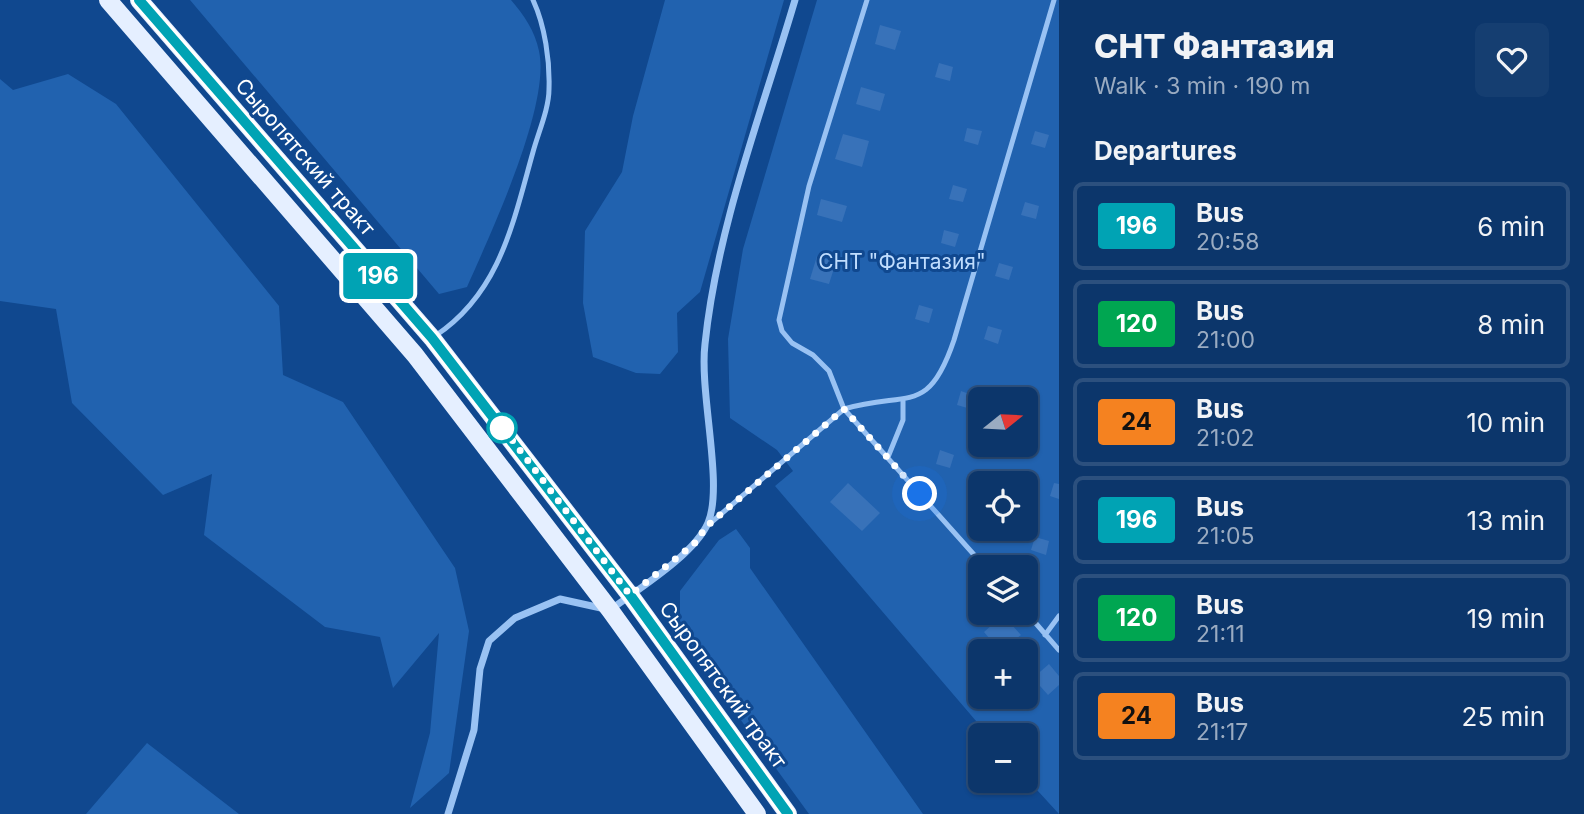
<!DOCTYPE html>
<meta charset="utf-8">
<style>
:root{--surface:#0c366b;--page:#153e71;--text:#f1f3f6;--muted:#9aabc1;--line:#2c507e}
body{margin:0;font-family:Inter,sans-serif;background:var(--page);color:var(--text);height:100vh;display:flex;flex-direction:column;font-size:26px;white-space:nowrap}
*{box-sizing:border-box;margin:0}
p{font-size:23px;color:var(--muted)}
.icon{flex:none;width:38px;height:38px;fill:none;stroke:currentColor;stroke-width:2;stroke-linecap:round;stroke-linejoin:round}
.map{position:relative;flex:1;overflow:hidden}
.side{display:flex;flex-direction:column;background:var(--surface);width:525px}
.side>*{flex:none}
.badge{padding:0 14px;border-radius:5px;font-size:24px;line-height:46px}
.needle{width:46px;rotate:72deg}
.tools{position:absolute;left:968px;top:387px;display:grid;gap:14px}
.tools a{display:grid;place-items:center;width:70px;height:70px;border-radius:10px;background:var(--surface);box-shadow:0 2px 5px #0004,0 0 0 2px var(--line);font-size:35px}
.you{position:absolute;width:35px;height:35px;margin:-18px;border:5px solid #fff;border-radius:50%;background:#1a73e8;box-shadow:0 0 0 10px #1a73e833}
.map>.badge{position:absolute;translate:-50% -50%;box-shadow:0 0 0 4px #fff}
h2{padding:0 35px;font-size:26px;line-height:63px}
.round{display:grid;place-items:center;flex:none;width:74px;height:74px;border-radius:10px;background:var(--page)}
.summary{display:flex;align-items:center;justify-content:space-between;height:119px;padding:0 35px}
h1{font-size:33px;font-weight:800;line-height:52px}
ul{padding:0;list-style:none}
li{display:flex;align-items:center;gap:21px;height:88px;margin:0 14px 10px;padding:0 21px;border:4px solid var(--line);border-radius:10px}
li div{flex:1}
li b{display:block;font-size:26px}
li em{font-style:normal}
li .badge{min-width:77px;font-weight:700;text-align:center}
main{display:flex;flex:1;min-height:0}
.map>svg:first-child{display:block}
.green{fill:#2162af;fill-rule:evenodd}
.building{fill:#3872b9}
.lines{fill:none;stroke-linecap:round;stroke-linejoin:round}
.service{stroke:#99c2f3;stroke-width:5}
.minor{stroke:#99c2f3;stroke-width:7}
.primary{stroke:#e5efff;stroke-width:18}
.line-casing{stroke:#fff;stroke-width:16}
.line{stroke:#00a3b4;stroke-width:10}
.walk{stroke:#fff;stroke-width:7;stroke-dasharray:0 12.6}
.stop-dot{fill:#fff;stroke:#00a3b4;stroke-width:3.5}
.labels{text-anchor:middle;stroke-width:6;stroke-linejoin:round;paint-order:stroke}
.street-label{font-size:21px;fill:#fff;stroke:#10488f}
.park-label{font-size:21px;fill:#c0ddfe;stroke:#10488f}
</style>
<main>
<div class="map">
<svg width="1059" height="814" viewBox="0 0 1059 814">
<rect width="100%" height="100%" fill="#10488f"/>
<path class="green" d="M190 0H511C524 15 535 31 539 51 551 105 490 235 467 287L439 294Z
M665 0H784L700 292 677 313 678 352 660 374 636 373 593 357 583 303 585 231 622 172 633 116Z
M817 0H1059V814L1026 778V735H988L775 486 793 471 777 450 730 418 728 339 743 249ZM980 399H1026V444H980ZM980 483H1026V528H980ZM980 567H1026V612H980ZM980 651H1026V696H980Z
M68 74 116 104 279 306 283 375 343 402 455 568 469 631 449 773 410 808 430 733 439 633 393 688 380 637 325 627 204 535 212 474 163 495 72 403 56 309 0 301V79L13 90Z
M736 529 750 548V568L923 814H809L680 636V591L719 540Z
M147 743 239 814H86Z"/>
<path class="building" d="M880 25 901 31 895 50 875 44Z
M939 63 953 67 950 81 935 77Z
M861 87 885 94 880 111 856 104Z
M967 128 982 131 978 145 964 141Z
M1035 131 1049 135 1045 148 1031 144Z
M843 134 869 141 862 167 835 159Z
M953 185 967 189 963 202 949 199Z
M821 199 847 206 842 222 817 215Z
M1025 202 1039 206 1036 219 1021 215Z
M944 230 959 234 955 247 941 243Z
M817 256 836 262 829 284 810 279Z
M999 263 1013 267 1009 280 995 276Z
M919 305 933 309 929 323 915 319Z
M988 326 1002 330 998 344 984 339Z
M961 391 975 396 971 409 957 405Z
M940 450 954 455 950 468 936 464Z
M848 483 880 513 862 531 830 502Z
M1054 483 1059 484V499L1050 496Z
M1035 537 1049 541 1046 555 1031 550Z
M1003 615 1021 635 1000 651 984 632Z
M1049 664 1059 676V685L1048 695 1033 678Z"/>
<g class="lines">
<path class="service" d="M867 0 809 186 779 320 782 331 792 343 813 355 829 371 844 409 985 567
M435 336C500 293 513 223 533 152 538 133 549 109 549 89 550 61 545 26 533 0
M888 457 903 420V400
M707 526 844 409C908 390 928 417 954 340L1054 0
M1026 612 1059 650
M1045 635 1059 616"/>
<path class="minor" d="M448 814 474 730 480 669 489 641 515 618 560 599 610 610C638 589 694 555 708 523 724 485 699 393 705 344 717 227 762 112 795 0"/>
<path class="primary" d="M108 0 415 355 610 610 757 814
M139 0 432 338 630 595 788 814"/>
</g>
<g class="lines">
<g class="line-casing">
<path id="line" d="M139 0 432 338 630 595 788 814"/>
</g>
<use href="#line" class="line"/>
<path class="walk" d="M502 428 500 424 630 595 694 544 707 526 844 409 920 494"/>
</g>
<circle class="stop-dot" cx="502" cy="428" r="14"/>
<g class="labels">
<g class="street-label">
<text transform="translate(305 157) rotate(49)" y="7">Сыропятский тракт</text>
<text transform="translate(723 685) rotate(54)" y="7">Сыропятский тракт</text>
</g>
<g class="park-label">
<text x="902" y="269">СНТ "Фантазия"</text>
</g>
</g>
</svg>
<div class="tools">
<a><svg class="needle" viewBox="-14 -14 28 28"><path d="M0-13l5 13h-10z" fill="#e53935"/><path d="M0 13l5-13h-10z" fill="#9aabc1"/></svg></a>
<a><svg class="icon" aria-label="locate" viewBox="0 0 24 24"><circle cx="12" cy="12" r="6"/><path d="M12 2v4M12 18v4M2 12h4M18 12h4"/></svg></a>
<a><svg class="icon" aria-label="layers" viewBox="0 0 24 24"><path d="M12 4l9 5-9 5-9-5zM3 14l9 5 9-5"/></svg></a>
<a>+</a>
<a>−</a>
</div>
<div class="you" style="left:920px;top:494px"></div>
<b class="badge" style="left:378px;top:276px;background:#00a3b4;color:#fff">196</b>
</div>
<section class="side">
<div class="summary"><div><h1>СНТ Фантазия</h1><p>Walk · 3 min · 190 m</p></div><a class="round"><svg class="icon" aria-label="heart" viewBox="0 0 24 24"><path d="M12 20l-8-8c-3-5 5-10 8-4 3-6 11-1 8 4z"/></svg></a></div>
<h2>Departures</h2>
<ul>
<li><span class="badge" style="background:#00a3b4;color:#fff">196</span><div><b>Bus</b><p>20:58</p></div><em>6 min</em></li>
<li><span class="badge" style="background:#00a651;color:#fff">120</span><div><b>Bus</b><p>21:00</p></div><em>8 min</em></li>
<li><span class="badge" style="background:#f58220;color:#111">24</span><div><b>Bus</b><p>21:02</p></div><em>10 min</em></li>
<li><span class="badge" style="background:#00a3b4;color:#fff">196</span><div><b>Bus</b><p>21:05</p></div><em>13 min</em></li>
<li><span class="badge" style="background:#00a651;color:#fff">120</span><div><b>Bus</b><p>21:11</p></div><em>19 min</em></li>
<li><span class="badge" style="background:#f58220;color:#111">24</span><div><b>Bus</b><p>21:17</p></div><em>25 min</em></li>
</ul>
</section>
</main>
